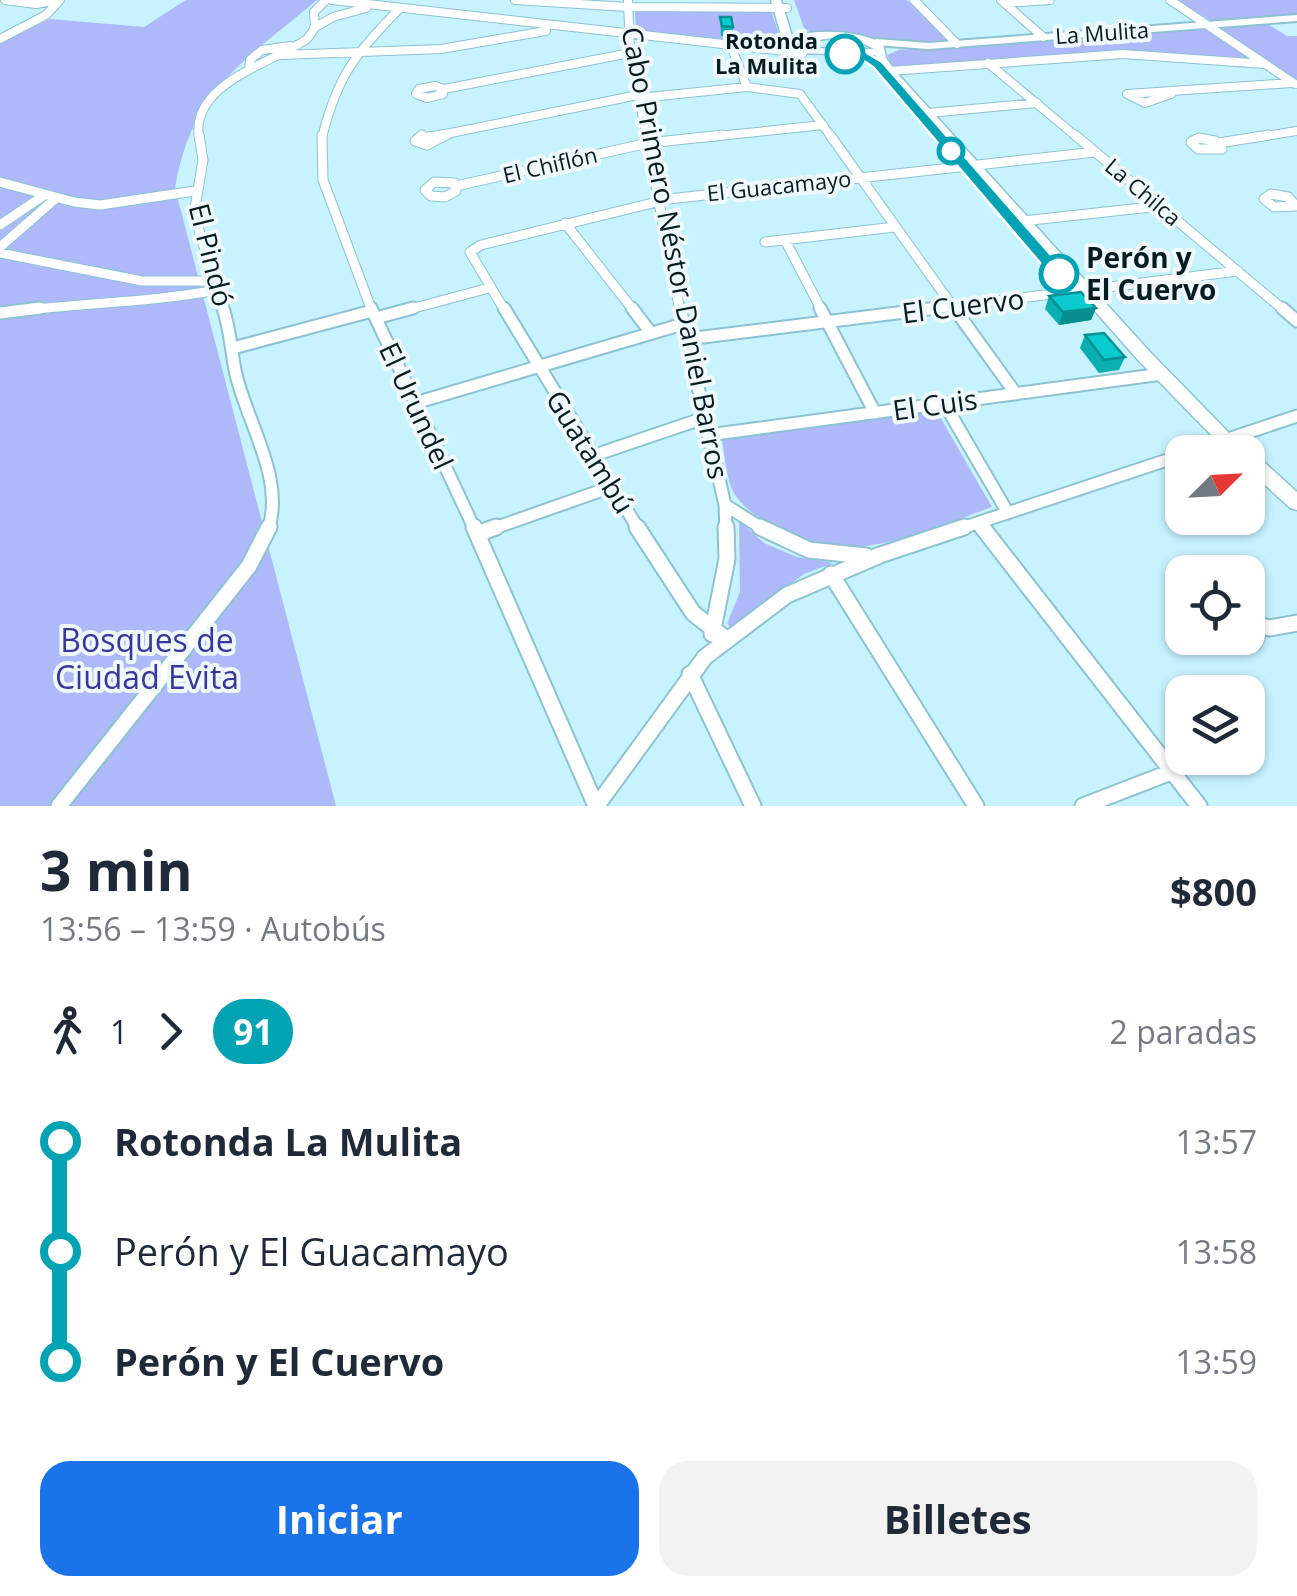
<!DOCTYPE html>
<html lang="es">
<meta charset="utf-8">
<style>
:root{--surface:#fff;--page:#f2f2f3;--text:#1f2937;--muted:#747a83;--accent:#1a73e8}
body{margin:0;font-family:"Open Sans",sans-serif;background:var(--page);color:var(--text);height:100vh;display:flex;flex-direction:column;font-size:38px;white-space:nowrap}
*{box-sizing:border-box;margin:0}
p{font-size:32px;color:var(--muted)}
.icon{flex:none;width:55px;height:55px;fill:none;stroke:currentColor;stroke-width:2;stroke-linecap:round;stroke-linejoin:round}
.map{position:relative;height:806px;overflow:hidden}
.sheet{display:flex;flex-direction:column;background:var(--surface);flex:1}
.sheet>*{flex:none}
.badge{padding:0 20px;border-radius:32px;font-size:35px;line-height:65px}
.needle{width:65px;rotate:66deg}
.controls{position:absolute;left:1165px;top:435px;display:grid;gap:20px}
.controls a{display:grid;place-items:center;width:100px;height:100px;border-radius:20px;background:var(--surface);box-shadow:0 2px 8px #0004;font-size:50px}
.map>.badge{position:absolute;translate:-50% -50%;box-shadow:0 0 0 5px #fff}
.legs{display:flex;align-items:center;gap:15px;height:110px;padding:0 40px;font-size:32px}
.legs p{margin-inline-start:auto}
.overview{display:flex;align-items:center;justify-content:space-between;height:170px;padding:0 40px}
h1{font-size:55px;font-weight:700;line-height:75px}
.cta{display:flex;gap:20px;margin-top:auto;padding:20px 40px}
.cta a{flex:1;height:115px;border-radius:30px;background:var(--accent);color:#fff;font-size:40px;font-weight:700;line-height:115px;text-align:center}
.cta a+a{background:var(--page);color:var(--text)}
ul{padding:0 40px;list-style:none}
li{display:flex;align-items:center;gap:35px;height:110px;font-size:38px}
li i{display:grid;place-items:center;width:15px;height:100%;margin:0 12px;background:currentColor}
li i::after{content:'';width:25px;height:25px;margin:-12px;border:8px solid;border-radius:50%;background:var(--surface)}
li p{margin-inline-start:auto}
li:first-child i{background:linear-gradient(#0000 50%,currentColor 0)}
li:last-child i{background:linear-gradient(currentColor 50%,#0000 0)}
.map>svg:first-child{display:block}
.green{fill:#adb9f9}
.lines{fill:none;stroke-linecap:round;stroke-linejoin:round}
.minor-far3-casing{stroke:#8cc2d1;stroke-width:10}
.minor-far2-casing{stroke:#8cc2d1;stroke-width:11}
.minor-far1-casing{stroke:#8cc2d1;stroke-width:15}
.minor-casing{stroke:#8cc2d1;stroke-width:19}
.tertiary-casing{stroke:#8cc2d1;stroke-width:4}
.secondary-casing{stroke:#8cc2d1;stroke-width:3}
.minor-far3{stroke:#fff;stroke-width:8}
.minor-far2{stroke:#fff;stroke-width:9}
.minor-far1{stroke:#fff;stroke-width:11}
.minor{stroke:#fff;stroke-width:15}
.tertiary{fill:#fff;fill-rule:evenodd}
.secondary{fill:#fff;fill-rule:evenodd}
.wall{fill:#09afb1}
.shaded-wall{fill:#078f90}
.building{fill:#0accce;stroke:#078f90;stroke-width:2.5}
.line-1{fill:#00a3b4;stroke:#fff;stroke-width:2.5}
.stop-1-dot{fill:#fff;stroke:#00a3b4;stroke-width:5}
.labels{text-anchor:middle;stroke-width:8;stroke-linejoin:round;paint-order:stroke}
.far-street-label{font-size:22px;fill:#061c21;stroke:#eff9fc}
.far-stop-label{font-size:22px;font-weight:bold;fill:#061c21;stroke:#eff9fc;text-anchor:end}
.street-label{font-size:28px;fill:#061c21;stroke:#eff9fc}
.stop-label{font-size:28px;font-weight:bold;fill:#061c21;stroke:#eff9fc;text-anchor:start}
.near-park-label{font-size:32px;fill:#37389d;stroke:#eff9fc}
</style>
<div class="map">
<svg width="1297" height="806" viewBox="0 0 1297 806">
<rect width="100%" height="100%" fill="#c7f3ff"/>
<path class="green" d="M186 0H317C245 61 192 88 175 188L336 806H0V43L50 19 144 27Z
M794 0H907L948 40 905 43 813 33 804 28Z
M1176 0H1297V15L1213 22Z
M640 9 771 10 781 41 768 46 636 32 635 11Z
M1266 23 1287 36H1297V82L1218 29Z
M1207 28 1253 60 1119 52 894 68 887 55 899 50Z
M936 410 992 507C920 533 841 573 769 524 757 516 741 506 734 493 726 479 725 456 722 440Z
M739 520 764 543 797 557 833 563 804 574 731 627 727 624 740 592Z"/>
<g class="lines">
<g class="minor-far3-casing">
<path id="minor-far3" d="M5 0 36 4 57 0
M332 0 803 53
M515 0 627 7 787 8
M628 0 630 53 647 138
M914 0 957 44
M1001 0 1043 37
M1170 0 1295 84
M1004 3 1050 0
M314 28 333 17 366 8
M0 39 46 15 60 0
M731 46 747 87
M281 55 441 49 546 31
M988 63 1078 138
M249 69 250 60 262 50 290 46
M890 71 1123 54 1265 64
M435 86 444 89 443 94 427 98 416 94 419 89Z
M444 89 630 53
M1171 94 1145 103 1127 94 1292 83
M639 98 747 87 800 94 832 138
M928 113 1037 103
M451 133 638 95
M199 138C190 83 273 63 307 39L315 28 314 12 326 0
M322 138C337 76 355 55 398 10
M419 138 451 133
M441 138 451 133
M699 138 823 125
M1253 138 1297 131"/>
</g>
<g class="minor-far2-casing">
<path id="minor-far2" d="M199 135 203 160 194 214 224 311
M322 135 323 180 372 311
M422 135 415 141 427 145 446 135
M646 135 680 311
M830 135 956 311
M1075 135 1285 311
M1199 138 1215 141 1222 149H1198L1191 142Z
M1219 143 1269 135
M0 182 74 202 100 205 195 191
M434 182 454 183 456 191 445 197 431 196 425 190Z
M456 186 648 143 723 135
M1271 194 1288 197 1296 206 1274 207 1264 199Z
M1023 221 1160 206
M565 223 634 311
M0 225 43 196
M785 240 822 311
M765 242 895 227
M0 247 55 199
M0 253 142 281H215
M19 311C85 303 152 302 217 290
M403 311 489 288
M505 311 470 252 481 245 669 199 1095 152
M916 311 1238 271"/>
</g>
<g class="minor-far1-casing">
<path id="minor-far1" d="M223 308C230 329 231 349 235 370 245 420 286 478 268 530
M371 308 475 530
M504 308 639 530
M632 308 651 333
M680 308 725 505 726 530
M820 308 875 413
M954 308 1016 394
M1282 308 1297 321
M0 313 40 308
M376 318 413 308
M687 339 937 308
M233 348 372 311
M415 403 683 324
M944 403 1008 513
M708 435 1162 374
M1189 452 1297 416
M592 456 704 418
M725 505 765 530
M979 523 984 530
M489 530 611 487
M956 530 1182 455"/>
</g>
<g class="minor-casing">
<path id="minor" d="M474 527 596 806
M637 527 693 613 726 639
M760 527 809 550 866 556
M982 527 1199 806
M477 534 496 527
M831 574 976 806
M1257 625 1270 628 1297 623
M712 634 727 559 726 527
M1220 638 1240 645 1254 642 1258 632 1248 615
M690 674 753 806
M598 804 705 657 787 595 880 555 964 527
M59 806 249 566 269 527
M1083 806 1171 772"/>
</g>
<g class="tertiary-casing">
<path id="tertiary" d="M1297 15V21L928 49 876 45 871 42 876 39 928 43Z"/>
</g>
<g class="secondary-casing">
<path id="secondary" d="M771 0H781L792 36C822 29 854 30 883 43L886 58 897 73 1150 352 1232 436 1235 440 1232 444H1220L1138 360 889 77 875 55 792 53 784 46ZM834 38 858 41 874 49 799 48 793 43Z
M1248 452 1255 454 1297 492V510L1290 508 1248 469Z"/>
</g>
<use href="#minor-far3" class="minor-far3"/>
<use href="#minor-far2" class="minor-far2"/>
<use href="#minor-far1" class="minor-far1"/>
<use href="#minor" class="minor"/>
<use href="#tertiary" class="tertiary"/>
<use href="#secondary" class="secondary"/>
</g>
<path class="wall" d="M720 17 733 27 732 37 721 36Z
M1049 296 1096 308 1091 320 1059 325 1045 309Z
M1085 335 1125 357 1119 370 1099 373 1080 348Z"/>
<path class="shaded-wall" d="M1096 308 1091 320 1059 325 1063 312Z"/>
<path class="building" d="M720 17H731L733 27 722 26Z
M1081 292 1096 308 1063 312 1049 296Z
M1104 333 1125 357 1104 360 1085 335Z"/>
<path class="line-1" d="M862 50 882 62 1065 271V278H1053L873 67 859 58 839 54Z"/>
<g class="stop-1-dot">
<circle cx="845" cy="54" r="18"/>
<circle cx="951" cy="151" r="12"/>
<circle cx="1059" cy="274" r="18"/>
</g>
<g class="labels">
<g class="far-street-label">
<text transform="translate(1102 33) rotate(-4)" y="8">La Mulita</text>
<text transform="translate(550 165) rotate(-13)" y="8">El Chiflón</text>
<text transform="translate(779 186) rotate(-6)" y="8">El Guacamayo</text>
<text transform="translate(1143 192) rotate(40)" y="8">La Chilca</text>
</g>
<g class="far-stop-label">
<text x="818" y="49">Rotonda<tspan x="818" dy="25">La Mulita</tspan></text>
</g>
<g class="street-label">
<text transform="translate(675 253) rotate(79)" y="10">Cabo Primero Néstor Daniel Barros</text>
<text transform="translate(211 255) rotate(76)" y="10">El Pindó</text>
<text transform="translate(963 306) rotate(-7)" y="10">El Cuervo</text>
<text transform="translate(935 405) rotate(-8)" y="10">El Cuis</text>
<text transform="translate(416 406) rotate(65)" y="10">El Urundel</text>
<text transform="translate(590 452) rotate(58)" y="10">Guatambú</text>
</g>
<g class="stop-label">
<text x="1086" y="268">Perón y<tspan x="1086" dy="32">El Cuervo</tspan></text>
</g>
<g class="near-park-label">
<text x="147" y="652">Bosques de<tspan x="147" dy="37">Ciudad Evita</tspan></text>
</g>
</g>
</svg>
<div class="controls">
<a><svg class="needle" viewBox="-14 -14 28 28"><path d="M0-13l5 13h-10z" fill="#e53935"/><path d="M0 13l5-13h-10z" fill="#747a83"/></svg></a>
<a><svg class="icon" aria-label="locate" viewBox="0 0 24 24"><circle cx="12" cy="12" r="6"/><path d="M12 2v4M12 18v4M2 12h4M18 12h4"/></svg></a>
<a><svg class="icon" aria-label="layers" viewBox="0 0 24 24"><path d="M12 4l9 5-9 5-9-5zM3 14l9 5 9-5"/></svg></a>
</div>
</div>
<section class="sheet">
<div class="overview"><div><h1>3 min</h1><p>13:56 – 13:59 · Autobús</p></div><b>$800</b></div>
<div class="legs"><svg class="icon" aria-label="walk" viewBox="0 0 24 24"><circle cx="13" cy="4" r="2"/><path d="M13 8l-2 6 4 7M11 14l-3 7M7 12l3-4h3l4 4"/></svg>1<svg class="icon" aria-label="forward" viewBox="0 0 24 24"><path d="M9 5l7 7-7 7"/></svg><b class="badge" style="background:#00a3b4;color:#fff">91</b><p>2 paradas</p></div>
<ul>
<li><i style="color:#00a3b4"></i><b>Rotonda La Mulita</b><p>13:57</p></li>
<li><i style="color:#00a3b4"></i><span>Perón y El Guacamayo</span><p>13:58</p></li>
<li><i style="color:#00a3b4"></i><b>Perón y El Cuervo</b><p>13:59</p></li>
</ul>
<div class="cta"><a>Iniciar</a><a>Billetes</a></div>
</section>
